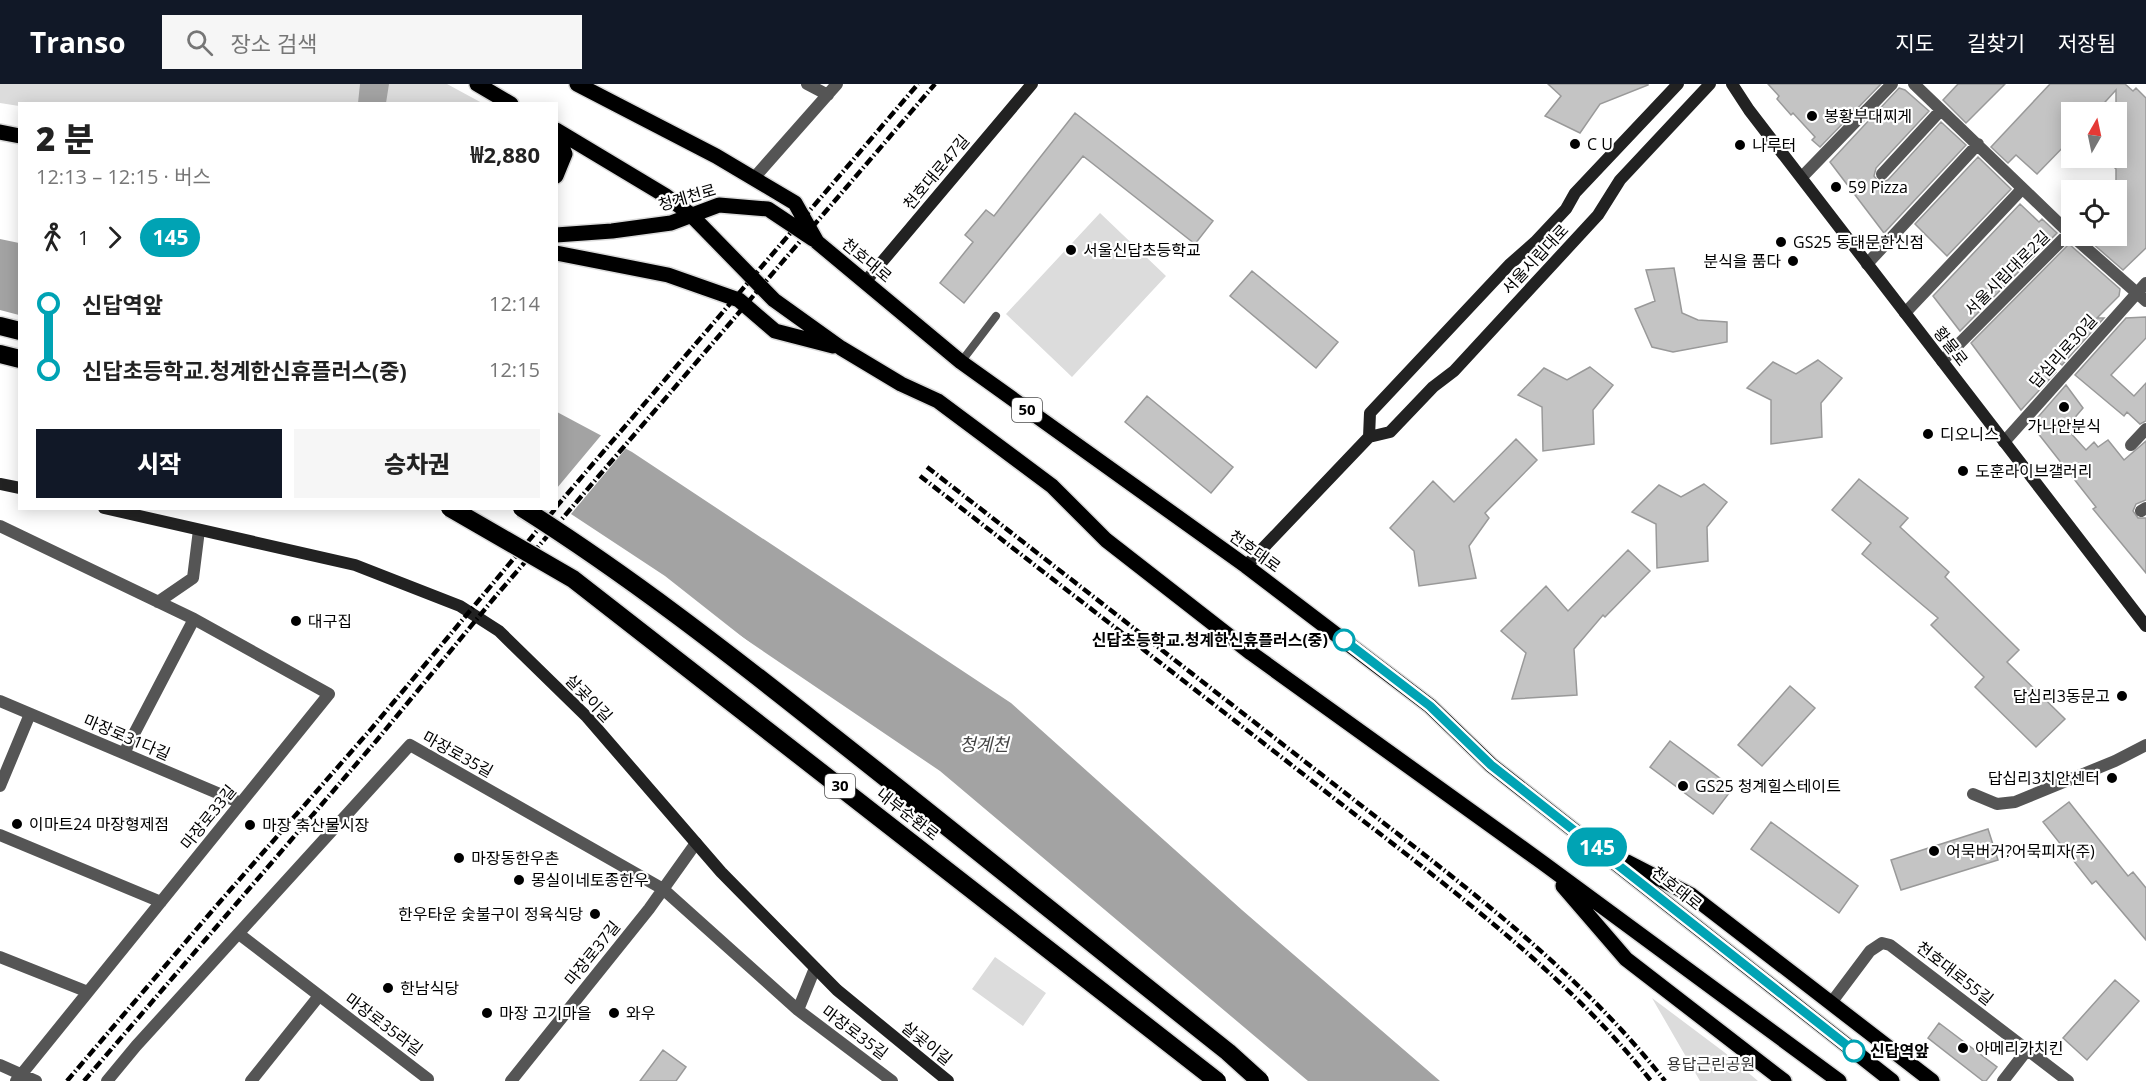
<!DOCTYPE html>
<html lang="ko">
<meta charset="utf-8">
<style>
:root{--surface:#fff;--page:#f6f6f6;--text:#222;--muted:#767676;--accent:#111827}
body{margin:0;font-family:"Open Sans","Noto Sans KR",sans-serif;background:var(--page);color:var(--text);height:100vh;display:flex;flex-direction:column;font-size:22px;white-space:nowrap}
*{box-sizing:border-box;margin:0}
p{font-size:20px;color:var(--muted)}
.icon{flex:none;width:33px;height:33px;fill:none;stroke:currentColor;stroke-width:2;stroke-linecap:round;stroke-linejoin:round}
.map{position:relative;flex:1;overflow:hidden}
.panel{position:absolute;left:18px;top:18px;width:540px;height:408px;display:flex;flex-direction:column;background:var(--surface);border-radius:0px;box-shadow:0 3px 15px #0003}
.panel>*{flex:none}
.badge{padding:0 12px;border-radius:20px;font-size:21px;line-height:39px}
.needle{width:39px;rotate:9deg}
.buttons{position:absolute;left:2061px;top:18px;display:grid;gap:12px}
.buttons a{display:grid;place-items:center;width:66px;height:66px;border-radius:0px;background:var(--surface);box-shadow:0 3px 15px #0003;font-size:30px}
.map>.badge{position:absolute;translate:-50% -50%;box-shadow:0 0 0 3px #fff}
.legs{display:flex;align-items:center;gap:9px;height:66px;padding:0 18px;font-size:20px}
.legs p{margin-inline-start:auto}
.headline{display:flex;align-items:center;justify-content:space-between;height:102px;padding:0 18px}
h1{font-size:33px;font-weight:800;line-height:45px}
.button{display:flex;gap:12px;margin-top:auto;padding:12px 18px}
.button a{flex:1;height:69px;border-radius:0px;background:var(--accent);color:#fff;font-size:24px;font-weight:800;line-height:69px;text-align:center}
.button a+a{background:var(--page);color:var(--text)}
ul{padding:0 18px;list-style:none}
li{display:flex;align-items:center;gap:21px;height:66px;font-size:22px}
li i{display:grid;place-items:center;width:9px;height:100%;margin:0 8px;background:currentColor}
li i::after{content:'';width:15px;height:15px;margin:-8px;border:4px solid;border-radius:50%;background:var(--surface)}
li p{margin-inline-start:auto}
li:first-child i{background:linear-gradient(#0000 50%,currentColor 0)}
li:last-child i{background:linear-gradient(currentColor 50%,#0000 0)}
header{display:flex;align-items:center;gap:36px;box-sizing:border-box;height:84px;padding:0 30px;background:var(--accent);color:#fff}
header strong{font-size:28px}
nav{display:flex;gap:33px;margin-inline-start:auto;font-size:21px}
.search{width:420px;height:54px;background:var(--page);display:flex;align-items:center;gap:15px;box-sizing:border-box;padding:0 21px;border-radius:0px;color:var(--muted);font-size:22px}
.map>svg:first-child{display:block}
.green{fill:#dcdcdc}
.water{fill:#a3a3a3}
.pier{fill:#fff}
.building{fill:#c4c4c4;stroke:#999;stroke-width:1.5}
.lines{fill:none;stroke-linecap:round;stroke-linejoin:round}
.primary-casing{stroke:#dbdbdb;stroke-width:18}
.highway-casing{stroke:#dbdbdb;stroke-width:21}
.lane{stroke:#555;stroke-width:8}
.street{stroke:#555;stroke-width:12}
.secondary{stroke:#222;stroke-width:12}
.primary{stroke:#000;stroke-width:15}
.highway{stroke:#000;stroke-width:18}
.rail{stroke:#000;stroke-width:4.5;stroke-dasharray:9 3 1.5 3;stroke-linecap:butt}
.highway-bridge-casing{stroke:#dbdbdb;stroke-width:21;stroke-linecap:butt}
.highway-bridge{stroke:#000;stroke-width:18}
.line-1-casing{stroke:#fff;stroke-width:14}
.line-1{stroke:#00a3b4;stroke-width:9}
.poi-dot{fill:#000;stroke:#fff;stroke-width:2}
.stop-1-dot{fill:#fff;stroke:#00a3b4;stroke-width:3}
.labels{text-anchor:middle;stroke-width:4.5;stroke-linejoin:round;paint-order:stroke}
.shield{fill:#fff;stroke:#4c4c4c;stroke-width:1.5}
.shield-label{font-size:15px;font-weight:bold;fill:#000}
.poi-label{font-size:16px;fill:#000;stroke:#fff;text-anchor:start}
.street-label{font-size:16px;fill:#000;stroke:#fff}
.stop-label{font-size:16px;font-weight:bold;fill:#000;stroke:#fff;text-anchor:end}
.park-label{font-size:16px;fill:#333;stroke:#fff}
.water-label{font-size:18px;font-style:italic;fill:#444;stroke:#fff}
</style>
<header>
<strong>Transo</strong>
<div class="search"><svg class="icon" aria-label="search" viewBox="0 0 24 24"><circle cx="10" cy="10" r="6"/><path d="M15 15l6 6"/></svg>장소 검색</div>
<nav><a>지도</a><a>길찾기</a><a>저장됨</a></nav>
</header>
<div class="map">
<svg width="2146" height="997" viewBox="0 0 2146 997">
<rect width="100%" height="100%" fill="#fff"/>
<path class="green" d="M0 0H447L482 19 20 20 19 22 0 19Z
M1100 129 1166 192 1072 293 1006 230Z
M995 873 1046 909 1023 942 972 905Z
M1652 914 1724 968 1758 997H1700Z"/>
<path class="water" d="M360 0H389L386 19H358Z
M0 155 19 159V231L0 226Z
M557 328 632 368 1011 619 1242 826 1440 997H1308L940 687 553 425 556 424Z"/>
<path class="pier" d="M603 349 628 362 571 430 665 492 769 574 551 426 550 424H556L557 404Z"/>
<path class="building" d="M1548 0H1648V1L1600 20 1580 49 1545 32 1561 12Z
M1768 0H1881L1820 63 1812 56 1815 53 1793 29 1791 31 1777 15 1779 12Z
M1958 0H2005L1966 39 1943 16Z
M2050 0H2125L2133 7 2136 4 2146 14V164L2123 186 2084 152H2116V85L2105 74H2116V6L2096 28H2072V54L2037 90 2016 71 2008 79 1991 63Z
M1899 4 1905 6 1929 27 1876 84 1874 92 1877 96 1884 98 1888 96 1941 38 1966 61 1884 149 1830 78Z
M1075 29 1213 137 1195 160 1083 72 964 219 940 199 973 158 965 151 986 126 994 132Z
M1978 73 2011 105 1947 172 1915 140Z
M2020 120 2039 138 2042 135 2057 149 1960 247 1933 212Z
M2069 160 2120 205 2119 212 2097 234H2104L2062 281 2051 272 2046 276 2056 288 2021 326 1971 259Z
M1674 184 1682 229 1698 236 1727 238V258L1673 268 1652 263 1635 225 1655 217 1646 186Z
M1252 187 1338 258 1316 284 1230 212Z
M2146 233V254L2111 291 2134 312 2146 299V337L2140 340 2127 328 2124 332 2075 291 2126 234Z
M1818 276 1842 294 1821 319 1822 353 1771 360V316L1747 304 1773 278 1796 290Z
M1590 283 1613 301 1593 326 1594 360 1543 367 1542 323 1518 311 1544 284 1567 296Z
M2066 301 2083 324 2066 344 2086 366 2094 358 2098 363 2108 356 2124 376 2146 357V416L2136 420 2133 427 2138 434H2146V489L2093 425 2096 423 2037 348 2038 333Z
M1147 312 1233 383 1211 409 1125 338Z
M1516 355 1537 376 1485 429 1489 434 1469 462 1476 494 1419 502 1414 467 1390 444 1433 397 1454 418Z
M1859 395 1908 434 1900 443 1949 488 1945 493 2019 566 2007 578 2065 635 2036 663 1975 603 1984 593 1931 541 1938 534 1862 470 1871 459 1832 426Z
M1704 400 1727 418 1707 443 1708 477 1657 484 1656 440 1632 428 1659 401 1681 413Z
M1628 466 1650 487 1605 533 1603 531 1574 565 1577 611 1512 615 1526 569 1501 547 1546 502 1568 527Z
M1790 602 1815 624 1762 682 1738 661Z
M1670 657 1733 704 1713 730 1650 683Z
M2069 718 2128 792 2133 788 2146 804V856L2096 797 2092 800 2043 738Z
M1771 738 1858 802 1839 829 1751 765Z
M1988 745 1998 776 1901 806 1891 776Z
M2115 896 2139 917 2087 976 2063 954Z
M1939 939 1997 983 1986 997H1983L1928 954Z
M663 966 686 983 676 997H640Z"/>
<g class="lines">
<g class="primary-casing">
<path id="primary" d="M477 0 511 20
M577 0 716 72 795 119 817 158 961 278 1246 482 1430 622 1491 681 1892 997
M556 46 666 112 690 130 774 216 841 264 901 300 938 317 1052 402 1106 456 1251 569 1543 779 1839 997
M0 48 20 52
M556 48 565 70 556 92
M556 151 612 147 671 139 719 121 768 125 813 155
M556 169 668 191 739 216 775 247 833 262
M1627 778 1691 811 1932 997
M1563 802 1626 875 1784 997"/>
</g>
<g class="highway-casing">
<path id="highway" d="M0 242 20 247
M0 270 20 275"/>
</g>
<path class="lane" d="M961 278 996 232"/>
<path class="street" d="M807 0 828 11
M1914 0 2069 149 2146 217
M1882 90 1941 26
M1802 93 1892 0
M754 94 837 0
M1867 180 1978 60
M1905 229 2022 105
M1942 277 2069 149
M2004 358 2146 199
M2131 361 2146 345
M2141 427 2146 424
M0 442 194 535 329 610 16 997
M158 518 193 494 199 446
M0 617 241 719
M124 669 194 535
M0 702 30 630
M1973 710 1997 720 2015 718 2115 677 2146 661
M0 751 161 818
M239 850 428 995
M0 873 88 908
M1831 919 1870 867 1882 859 1890 861 2068 997
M798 926 815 884
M0 981 36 997
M107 997 136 962 410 661 663 805 798 926 892 997
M251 997 319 912
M511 997 649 825 696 759
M2003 997 2027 966"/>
<path class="secondary" d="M1732 0 1749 26 2146 542
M865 198 1032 0
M1369 353 1370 329 1509 181 1535 158 1566 125 1575 109 1678 0
M0 400 20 404
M104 424 355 481 460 522 499 547 587 633 721 788 837 906 948 997
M1246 482 1369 353 1390 348 1433 303 1454 287 1598 131 1620 96 1710 0"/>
<use href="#primary" class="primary"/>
<use href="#highway" class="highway"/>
<path class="rail" d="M927 383C1063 489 1199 595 1335 701 1451 792 1574 881 1665 997
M920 392C1059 500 1197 607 1335 715 1443 799 1566 889 1651 997
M556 423 918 0
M67 997 218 820 372 644 556 424
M84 997 377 656 495 513 935 0"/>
<g class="highway-bridge-casing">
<path id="highway-bridge" d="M450 424 573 495 1217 997
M522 424C628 491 727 568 825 646 960 752 1093 861 1228 968L1260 997"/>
</g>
<use href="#highway-bridge" class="highway-bridge"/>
</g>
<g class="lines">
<g class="line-1-casing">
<path id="line-1" d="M1344 556 1430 622 1491 681 1854 967"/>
</g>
<use href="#line-1" class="line-1"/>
</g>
<g class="poi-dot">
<circle cx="1812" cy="32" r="6"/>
<circle cx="1575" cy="60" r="6"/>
<circle cx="1740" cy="61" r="6"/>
<circle cx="1836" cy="103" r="6"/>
<circle cx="1781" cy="158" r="6"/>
<circle cx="1071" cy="166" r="6"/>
<circle cx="1793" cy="177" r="6"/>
<circle cx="2064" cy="323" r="6"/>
<circle cx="1928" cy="350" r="6"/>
<circle cx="1963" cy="387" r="6"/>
<circle cx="296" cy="537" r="6"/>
<circle cx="2122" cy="612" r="6"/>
<circle cx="2112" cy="694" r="6"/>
<circle cx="1683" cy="702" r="6"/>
<circle cx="17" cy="740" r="6"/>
<circle cx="250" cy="741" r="6"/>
<circle cx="1934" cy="767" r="6"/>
<circle cx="459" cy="774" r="6"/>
<circle cx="519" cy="796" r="6"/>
<circle cx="595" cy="830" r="6"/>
<circle cx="388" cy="904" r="6"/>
<circle cx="487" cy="929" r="6"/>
<circle cx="614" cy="929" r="6"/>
<circle cx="1963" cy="964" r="6"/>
</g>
<g class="stop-1-dot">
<circle cx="1344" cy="556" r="10"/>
<circle cx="1854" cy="967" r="10"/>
</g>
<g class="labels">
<g class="shield">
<rect x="1012" y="314" width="30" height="24" rx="4.5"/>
<rect x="825" y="690" width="30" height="24" rx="4.5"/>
</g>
<g class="shield-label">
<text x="1027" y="331">50</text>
<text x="840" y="707">30</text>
</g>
<g class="poi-label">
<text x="1824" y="38">봉황부대찌게</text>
<text x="1587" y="66">C U</text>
<text x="1752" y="67">나루터</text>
<text x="1848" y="109">59 Pizza</text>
<text x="1793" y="164">GS25 동대문한신점</text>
<text x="1083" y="172">서울신답초등학교</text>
<text x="1781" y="183" text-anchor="end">분식을 품다</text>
<text x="2064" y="348" text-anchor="middle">가나안분식</text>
<text x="1940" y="356">디오니스</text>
<text x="1975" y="393">도훈라이브갤러리</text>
<text x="308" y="543">대구집</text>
<text x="2110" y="618" text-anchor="end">답십리3동문고</text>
<text x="2100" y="700" text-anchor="end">답십리3치안센터</text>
<text x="1695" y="708">GS25 청계힐스테이트</text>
<text x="29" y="746">이마트24 마장형제점</text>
<text x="262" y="747">마장 축산물시장</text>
<text x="1946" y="773">어묵버거?어묵피자(주)</text>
<text x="471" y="780">마장동한우촌</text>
<text x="531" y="802">몽실이네토종한우</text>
<text x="583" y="836" text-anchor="end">한우타운 숯불구이 정육식당</text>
<text x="400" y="910">한남식당</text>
<text x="499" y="935">마장 고기마을</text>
<text x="626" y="935">와우</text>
<text x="1975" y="970">아메리카치킨</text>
</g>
<g class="street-label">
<text transform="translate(936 88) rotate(-50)" y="6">천호대로47길</text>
<text transform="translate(687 113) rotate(-16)" y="6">청계천로</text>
<text transform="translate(1535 175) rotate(-47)" y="6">서울시립대로</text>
<text transform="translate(867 176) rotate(40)" y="6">천호대로</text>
<text transform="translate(2007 189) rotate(-45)" y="6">서울시립대로2길</text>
<text transform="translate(1951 262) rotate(52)" y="6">황물로</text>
<text transform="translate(2063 267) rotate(-48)" y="6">답십리로30길</text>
<text transform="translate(1255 467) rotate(36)" y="6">천호대로</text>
<text transform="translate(589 614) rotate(46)" y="6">살곶이길</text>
<text transform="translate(127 653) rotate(23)" y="6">마장로31다길</text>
<text transform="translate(458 670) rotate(29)" y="6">마장로35길</text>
<text transform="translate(908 730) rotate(38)" y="6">내부순환로</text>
<text transform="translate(208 733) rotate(-51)" y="6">마장로33길</text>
<text transform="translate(1677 804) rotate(39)" y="6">천호대로</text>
<text transform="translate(592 869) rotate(-51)" y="6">마장로37길</text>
<text transform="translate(1955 889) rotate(38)" y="6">천호대로55길</text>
<text transform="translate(384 940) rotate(37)" y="6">마장로35라길</text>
<text transform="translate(855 948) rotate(37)" y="6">마장로35길</text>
<text transform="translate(927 959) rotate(39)" y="6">살곶이길</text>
</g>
<g class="stop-label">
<text x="1328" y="562">신답초등학교.청계한신휴플러스(중)</text>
<text x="1870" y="973" text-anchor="start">신답역앞</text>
</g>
<g class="park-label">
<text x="1711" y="986">용답근린공원</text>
</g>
<g class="water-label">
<text x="984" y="667">청계천</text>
</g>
</g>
</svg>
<div class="buttons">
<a><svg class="needle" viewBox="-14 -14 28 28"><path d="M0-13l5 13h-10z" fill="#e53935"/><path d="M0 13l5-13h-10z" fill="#767676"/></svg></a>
<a><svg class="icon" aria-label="locate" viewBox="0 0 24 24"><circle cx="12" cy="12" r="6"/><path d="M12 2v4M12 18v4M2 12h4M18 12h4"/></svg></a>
</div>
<b class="badge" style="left:1597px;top:763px;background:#00a3b4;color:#fff">145</b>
<section class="panel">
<div class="headline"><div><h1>2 분</h1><p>12:13 – 12:15 · 버스</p></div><b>₩2,880</b></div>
<div class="legs"><svg class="icon" aria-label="walk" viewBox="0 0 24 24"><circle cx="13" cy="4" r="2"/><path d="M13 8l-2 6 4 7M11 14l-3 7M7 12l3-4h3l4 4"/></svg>1<svg class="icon" aria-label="forward" viewBox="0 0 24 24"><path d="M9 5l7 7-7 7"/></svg><b class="badge" style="background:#00a3b4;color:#fff">145</b></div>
<ul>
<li><i style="color:#00a3b4"></i><b>신답역앞</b><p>12:14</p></li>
<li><i style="color:#00a3b4"></i><b>신답초등학교.청계한신휴플러스(중)</b><p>12:15</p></li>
</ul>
<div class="button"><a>시작</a><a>승차권</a></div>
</section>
</div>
